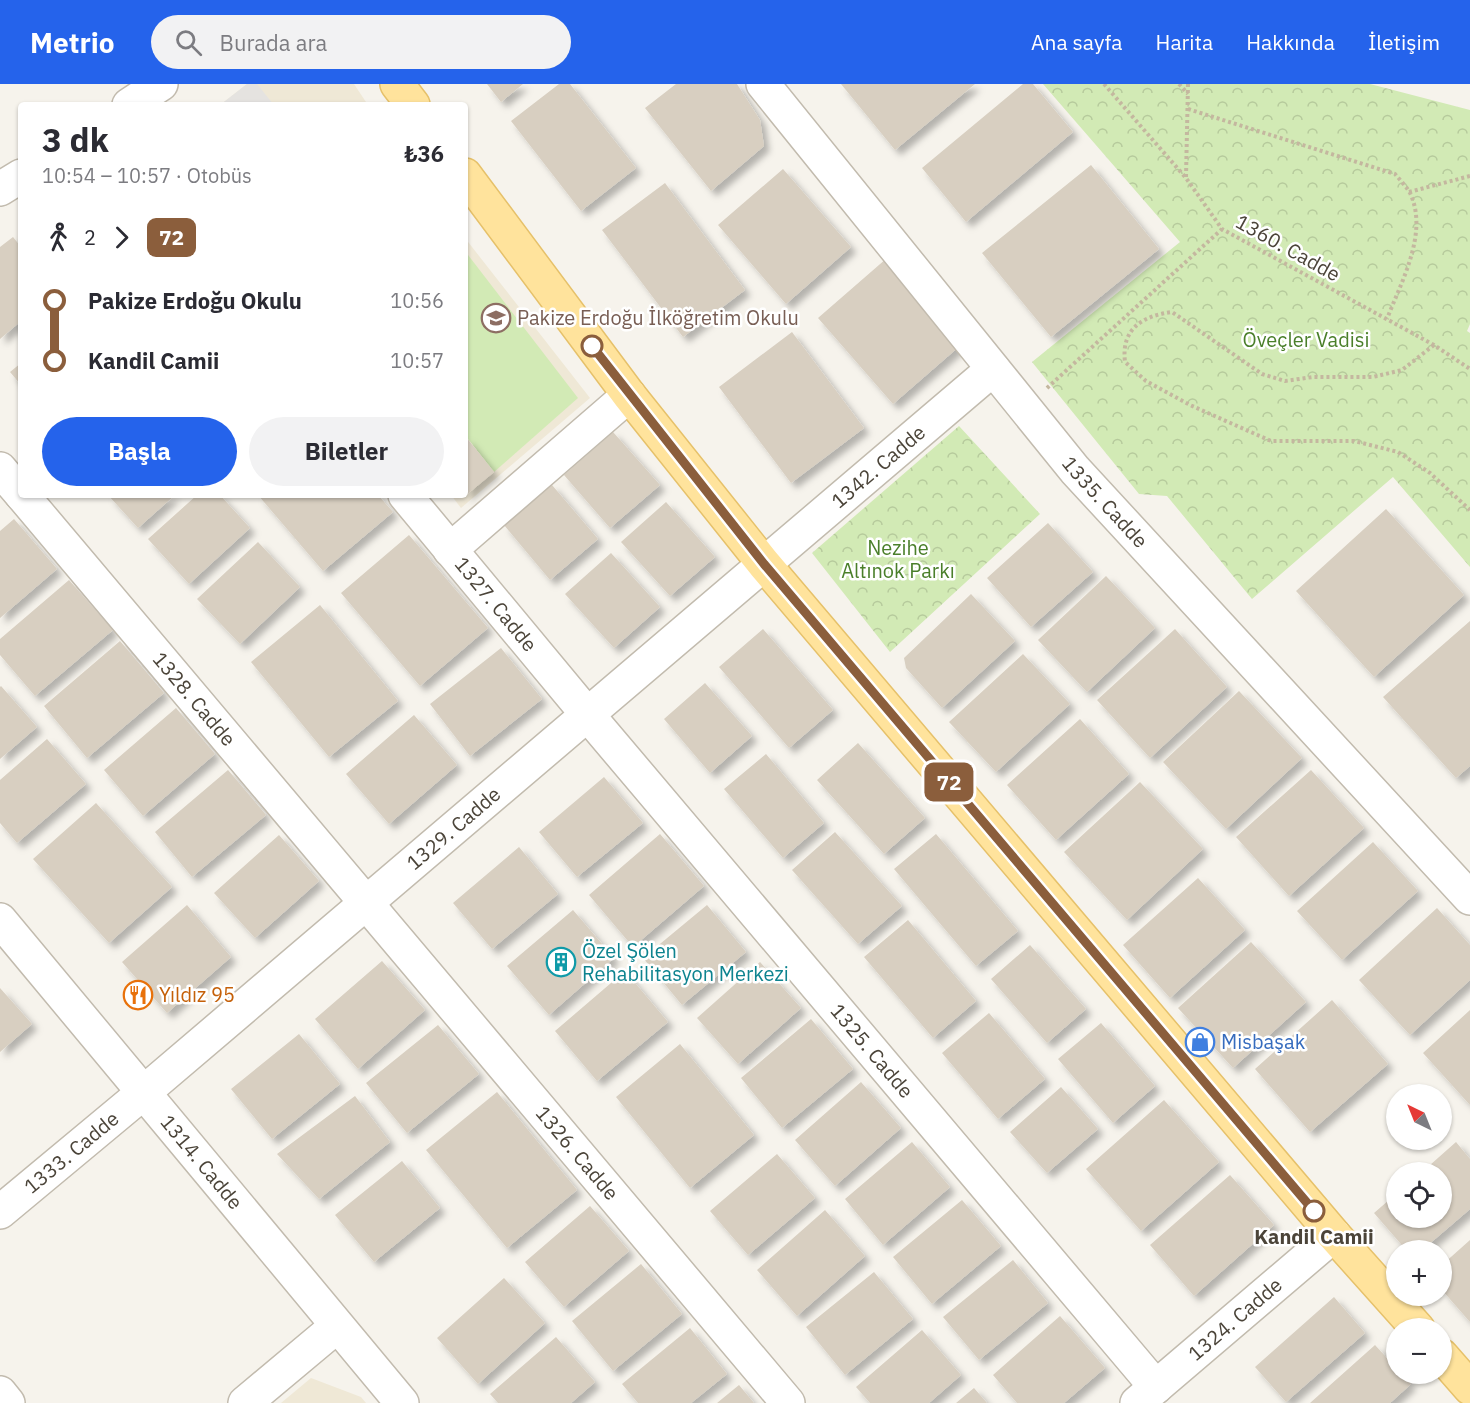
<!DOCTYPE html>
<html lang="tr">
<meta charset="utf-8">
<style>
:root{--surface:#fff;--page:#f2f2f3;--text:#2b2b33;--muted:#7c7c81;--accent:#2563eb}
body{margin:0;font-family:"IBM Plex Sans",sans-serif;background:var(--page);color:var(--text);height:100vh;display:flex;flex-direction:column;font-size:22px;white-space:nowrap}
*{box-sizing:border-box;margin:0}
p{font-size:20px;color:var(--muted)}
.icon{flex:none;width:33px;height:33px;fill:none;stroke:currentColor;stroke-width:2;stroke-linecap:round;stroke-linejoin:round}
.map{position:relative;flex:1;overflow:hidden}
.side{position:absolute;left:18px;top:18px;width:450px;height:396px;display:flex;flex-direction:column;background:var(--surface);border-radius:6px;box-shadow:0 2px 4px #0004}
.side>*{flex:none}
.badge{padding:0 12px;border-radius:9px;font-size:21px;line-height:39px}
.needle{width:39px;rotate:317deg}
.tools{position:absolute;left:1386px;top:1000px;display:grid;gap:12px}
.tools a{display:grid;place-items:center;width:66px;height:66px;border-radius:50%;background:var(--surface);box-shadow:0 2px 4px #0004;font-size:30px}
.map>.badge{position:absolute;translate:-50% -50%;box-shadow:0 0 0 3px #fff}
.legs{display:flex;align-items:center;gap:9px;height:66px;padding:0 24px;font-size:20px}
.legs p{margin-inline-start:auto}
.summary{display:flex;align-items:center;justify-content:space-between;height:102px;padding:0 24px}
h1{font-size:33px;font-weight:800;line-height:45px}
.cta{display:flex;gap:12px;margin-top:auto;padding:12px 24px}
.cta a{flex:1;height:69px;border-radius:36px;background:var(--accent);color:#fff;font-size:24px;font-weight:800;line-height:69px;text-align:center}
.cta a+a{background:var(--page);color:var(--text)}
ul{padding:0 24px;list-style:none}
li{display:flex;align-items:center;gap:21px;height:60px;font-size:22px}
li i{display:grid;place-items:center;width:9px;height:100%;margin:0 8px;background:currentColor}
li i::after{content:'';width:15px;height:15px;margin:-8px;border:4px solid;border-radius:50%;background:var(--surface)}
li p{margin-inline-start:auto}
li:first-child i{background:linear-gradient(#0000 50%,currentColor 0)}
li:last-child i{background:linear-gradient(currentColor 50%,#0000 0)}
header{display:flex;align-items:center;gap:36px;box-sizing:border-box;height:84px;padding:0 30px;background:var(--accent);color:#fff}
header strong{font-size:28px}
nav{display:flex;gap:33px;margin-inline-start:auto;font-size:21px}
.search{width:420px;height:54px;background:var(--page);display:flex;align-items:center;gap:15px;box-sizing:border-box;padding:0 21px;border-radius:33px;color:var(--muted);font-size:22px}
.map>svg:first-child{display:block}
.education{fill:#efe8d6}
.park{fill:url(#park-crowns)}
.garden{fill:#d2eab5}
.parking{fill:#e5e3e0}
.building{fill:#d8cfc1;filter:url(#shadow)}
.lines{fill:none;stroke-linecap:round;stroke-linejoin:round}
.minor-casing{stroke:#c2bbae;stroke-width:36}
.major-casing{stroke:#e6c16a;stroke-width:36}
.path{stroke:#c4b79f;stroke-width:4;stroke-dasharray:3 3;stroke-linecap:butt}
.minor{stroke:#fff;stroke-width:33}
.major{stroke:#ffe39c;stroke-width:33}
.line-1-casing{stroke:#fff;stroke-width:14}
.line-1{stroke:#8b5e3c;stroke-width:9}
.stop-1-dot{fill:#fff;stroke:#8b5e3c;stroke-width:3}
.labels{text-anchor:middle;stroke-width:5;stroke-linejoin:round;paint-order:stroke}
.street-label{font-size:20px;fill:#4b4439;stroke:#fff}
.education-label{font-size:20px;fill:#785e54;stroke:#fff;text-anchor:start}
.park-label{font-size:20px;fill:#4a7f2a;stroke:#fff}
.culture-label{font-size:20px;fill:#0d838f;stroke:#fff;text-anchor:start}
.food-label{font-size:20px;fill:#c56008;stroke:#fff;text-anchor:start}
.shop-label{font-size:20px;fill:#366cbe;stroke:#fff;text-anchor:start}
.stop-label{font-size:20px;font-weight:bold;fill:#4b4439;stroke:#fff}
</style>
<header>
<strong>Metrio</strong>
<div class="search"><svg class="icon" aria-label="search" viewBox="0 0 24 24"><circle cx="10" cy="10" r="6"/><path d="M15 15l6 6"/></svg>Burada ara</div>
<nav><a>Ana sayfa</a><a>Harita</a><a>Hakkında</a><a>İletişim</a></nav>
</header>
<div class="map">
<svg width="1470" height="1319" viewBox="0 0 1470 1319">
<defs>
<pattern id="park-crowns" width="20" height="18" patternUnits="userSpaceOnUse" patternTransform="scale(1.5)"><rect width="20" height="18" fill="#d2eab5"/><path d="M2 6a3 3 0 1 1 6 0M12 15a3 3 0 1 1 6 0" fill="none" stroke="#b6ca9c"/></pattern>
<filter id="shadow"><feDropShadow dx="5.5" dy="5.5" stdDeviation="3" flood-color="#0004"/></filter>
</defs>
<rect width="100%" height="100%" fill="#f6f3ec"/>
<path class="education" d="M247 0H354L368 21H220Z
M465 154 590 314 461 424 451 411H465Z
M311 1294 361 1313 366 1319H281Z"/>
<path class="park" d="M1043 0H1370L1470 26V240L1467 247 1470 249V483L1393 393 1252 515 1167 412 1139 410 1032 278 1180 158Z
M959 342 1040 430 890 568 812 469Z"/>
<path class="garden" d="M465 167 578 314 494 388 465 351Z"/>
<path class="parking" d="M247 0H257L274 21H220Z"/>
<path class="building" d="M487 0H523L501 18Z
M559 0H570L636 84 581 127 511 37Z
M676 0H737L760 36 764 62 711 107 645 24Z
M841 0H975L895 66Z
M1023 0H1033L1073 48 966 138 922 84Z
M1091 81 1159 165 1051 253 982 169Z
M783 85 851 163 786 220 718 141Z
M665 99 745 206 683 253 602 146Z
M13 153 21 163V237L0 255V163Z
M887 174 962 260 893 320 818 234Z
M792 248 864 344 791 399 719 303Z
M21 279V301L10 288Z
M613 348 660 401 610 444 564 391Z
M465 352 494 388 465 412Z
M552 401 598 455 550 496 504 441Z
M108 411H175L138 444Z
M197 411H220L250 444 189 500 148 455Z
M258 411H378L393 428 323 487Z
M666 418 715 473 670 512 621 458Z
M1386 425 1464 511 1374 593 1296 507Z
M14 435 57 485 0 534V447Z
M1048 439 1093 488 1031 543 987 494Z
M409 451 488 544 420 602 341 509Z
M258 458 300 503 240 560 197 515Z
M611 469 660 523 614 564 565 510Z
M1106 492 1155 544 1087 608 1038 556Z
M69 496 113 546 35 612 0 571V555Z
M971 510 1015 557 942 624 906 584 904 574Z
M320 521 398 617 329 673 251 578Z
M1470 537V682L1456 694 1383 613Z
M763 545 833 626 789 664 719 583Z
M1175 545 1227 603 1150 674 1097 616Z
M120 557 164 609 87 674 44 622Z
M501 564 542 615 470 672 430 620Z
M1023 570 1070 620 996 688 949 638Z
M705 599 752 652 710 689 664 635Z
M1 602 37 643 0 675V603Z
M1239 607 1302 674 1226 745 1163 678Z
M176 624 215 670 143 732 104 686Z
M414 631 457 681 389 740 346 690Z
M1080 635 1129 690 1056 756 1007 701Z
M47 655 86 700 17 759 0 739V696Z
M858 659 925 734 884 770 817 696Z
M766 670 824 739 783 774 724 705Z
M228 686 266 731 192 793 155 748Z
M1311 686 1364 744 1289 812 1236 753Z
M604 693 643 739 577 793 539 748Z
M1140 698 1203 765 1127 836 1064 768Z
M96 719 172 803 109 859 33 775Z
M835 748 902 822 858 860 792 786Z
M660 750 704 802 633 863 589 811Z
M936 750 1018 847 976 882 894 785Z
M279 751 319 797 255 854 214 809Z
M1373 758 1418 807 1342 876 1297 827Z
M519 763 558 810 492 865 453 819Z
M1198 794 1245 846 1170 914 1123 861Z
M187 821 231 873 167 929 122 878Z
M707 821 746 868 682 921 643 874Z
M1437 824 1470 861V896L1410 951 1359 896Z
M573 826 614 874 549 931 507 882Z
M908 836 976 917 933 954 864 873Z
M1251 858 1306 918 1233 984 1178 924Z
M1030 861 1086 925 1047 959 991 895Z
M382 877 425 926 358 985 315 935Z
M760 878 801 924 738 980 697 934Z
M625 887 668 938 597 997 555 947Z
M0 904 32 940 0 968Z
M1332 916 1388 980 1310 1048 1255 985Z
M1470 926V1021L1423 969Z
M989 929 1045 995 998 1035 942 969Z
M811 935 853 985 782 1044 741 994Z
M1101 939 1155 1002 1113 1039 1058 975Z
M438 941 479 990 407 1049 366 999Z
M299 950 340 1000 272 1055 231 1005Z
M680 960 754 1051 690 1104 616 1013Z
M861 998 901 1044 835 1102 795 1056Z
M1061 1003 1098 1045 1047 1089 1010 1048Z
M497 1008 577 1106 507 1164 426 1066Z
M355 1012 390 1058 319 1115 277 1070Z
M1164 1016 1219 1078 1141 1147 1086 1085Z
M912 1058 950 1103 883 1161 845 1115Z
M1456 1058 1470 1075V1125L1421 1167H1407L1374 1129 1396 1110V1134H1442V1089H1421Z
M777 1070 815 1114 748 1171 710 1127Z
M402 1077 440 1124 374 1178 335 1131Z
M1230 1091 1274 1141 1194 1212 1150 1161Z
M962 1116 1001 1162 932 1220 893 1173Z
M590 1122 629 1167 564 1223 525 1178Z
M825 1126 865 1172 797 1232 757 1186Z
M1470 1156V1238L1442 1206V1181Z
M1013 1176 1048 1219 979 1276 943 1233Z
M641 1180 682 1230 613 1287 572 1237Z
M874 1188 913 1235 845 1291 806 1243Z
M504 1194 545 1239 478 1300 437 1254Z
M1334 1213 1365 1249 1286 1318 1255 1283Z
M1060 1232 1105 1284 1064 1319H1017L993 1291Z
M690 1244 727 1290 691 1319H638L622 1300Z
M922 1246 961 1291 929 1319H870L856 1303Z
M556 1253 595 1298 571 1319H498L490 1310Z
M1375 1261 1396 1284V1290H1402L1411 1300 1390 1319H1310Z
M739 1301 754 1319H717Z
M974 1304 987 1319H956Z"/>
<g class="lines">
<g class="minor-casing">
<g id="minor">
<path id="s1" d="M763 0 1075 386 1470 814"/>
<path d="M129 21 161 0"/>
<path d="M0 105 21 92"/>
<path d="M0 385 21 410"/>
<path id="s2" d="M22 411 788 1319"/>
<path id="s3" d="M405 411 587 630 1156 1303"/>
<path d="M450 466 629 311"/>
<path id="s4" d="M0 836 402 1319"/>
<path id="s5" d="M0 1128 143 1009 993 285"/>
<path d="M0 1309 8 1319"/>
<path d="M245 1319 337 1242"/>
<path id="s6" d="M1137 1319 1334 1151"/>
</g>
</g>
<g class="major-casing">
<path id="major" d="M397 0 413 21
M465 91 629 311 764 480 1334 1151 1418 1245
M1442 1272 1470 1304"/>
</g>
<path class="path" d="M1104 0 1186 94 1222 145 1434 261 1470 285
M1179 0 1188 10
M1188 25 1395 90C1400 96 1406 102 1410 109 1429 149 1401 198 1387 235
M1186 93 1188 0
M1409 108 1470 92
M1434 261 1402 286 1373 293H1313L1285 297 1262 290 1172 228C1142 232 1121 245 1125 278L1146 297 1190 321 1271 357H1354L1398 368 1430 389 1470 426
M1047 304 1222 145"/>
<use href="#minor" class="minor"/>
<use href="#major" class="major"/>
</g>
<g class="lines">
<g class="line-1-casing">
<path id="line-1" d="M592 262 764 480 1314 1127"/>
</g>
<use href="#line-1" class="line-1"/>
</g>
<defs>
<g id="school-ring" transform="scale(1.5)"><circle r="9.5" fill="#fff" stroke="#8d6e63" stroke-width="1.5"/><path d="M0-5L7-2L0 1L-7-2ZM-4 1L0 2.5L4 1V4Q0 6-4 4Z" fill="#8d6e63"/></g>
<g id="building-ring" transform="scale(1.5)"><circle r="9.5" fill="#fff" stroke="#0f9aa8" stroke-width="1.5"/><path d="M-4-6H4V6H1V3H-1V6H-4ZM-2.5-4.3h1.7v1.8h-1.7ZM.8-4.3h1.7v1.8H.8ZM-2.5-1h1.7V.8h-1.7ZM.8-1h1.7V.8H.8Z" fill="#0f9aa8"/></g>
<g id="restaurant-ring" transform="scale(1.5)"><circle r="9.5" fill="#fff" stroke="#e8710a" stroke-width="1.5"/><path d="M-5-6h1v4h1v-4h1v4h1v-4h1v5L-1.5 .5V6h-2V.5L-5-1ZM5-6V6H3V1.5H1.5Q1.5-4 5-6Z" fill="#e8710a"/></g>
<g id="shop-ring" transform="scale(1.5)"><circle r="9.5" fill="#fff" stroke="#3f7fe0" stroke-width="1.5"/><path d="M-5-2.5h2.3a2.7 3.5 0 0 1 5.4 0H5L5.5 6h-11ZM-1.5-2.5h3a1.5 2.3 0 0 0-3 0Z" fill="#3f7fe0"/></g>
</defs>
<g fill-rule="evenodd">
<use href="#school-ring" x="496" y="234"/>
<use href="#building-ring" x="561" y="878"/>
<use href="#restaurant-ring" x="138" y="911"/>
<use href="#shop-ring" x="1200" y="958"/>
</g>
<g class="stop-1-dot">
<circle cx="592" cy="262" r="10"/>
<circle cx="1314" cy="1127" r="10"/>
</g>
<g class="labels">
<g class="street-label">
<text transform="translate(1288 164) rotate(29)" y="7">1360. Cadde</text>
<text dy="7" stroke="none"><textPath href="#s5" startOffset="1152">1342. Cadde</textPath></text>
<text dy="7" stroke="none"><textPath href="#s1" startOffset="540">1335. Cadde</textPath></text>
<text dy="7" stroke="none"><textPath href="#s3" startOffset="142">1327. Cadde</textPath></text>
<text dy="7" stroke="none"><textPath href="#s2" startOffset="267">1328. Cadde</textPath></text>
<text dy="7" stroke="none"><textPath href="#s5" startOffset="594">1329. Cadde</textPath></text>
<text dy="7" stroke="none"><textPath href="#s3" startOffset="726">1325. Cadde</textPath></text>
<text dy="7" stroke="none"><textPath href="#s2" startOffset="861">1326. Cadde</textPath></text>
<text dy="7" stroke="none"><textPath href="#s5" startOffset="93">1333. Cadde</textPath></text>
<text dy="7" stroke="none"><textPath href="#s4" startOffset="315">1314. Cadde</textPath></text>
<text dy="7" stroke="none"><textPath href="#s6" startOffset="129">1324. Cadde</textPath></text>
</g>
<g class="education-label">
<text x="517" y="241">Pakize Erdoğu İlköğretim Okulu</text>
</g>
<g class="park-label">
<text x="1306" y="263">Öveçler Vadisi</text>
<text x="898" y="471">Nezihe<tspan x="898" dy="23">Altınok Parkı</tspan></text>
</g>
<g class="culture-label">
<text x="582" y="874">Özel Şölen<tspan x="582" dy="23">Rehabilitasyon Merkezi</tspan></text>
</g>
<g class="food-label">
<text x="159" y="918">Yıldız 95</text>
</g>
<g class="shop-label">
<text x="1221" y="965">Misbaşak</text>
</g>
<g class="stop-label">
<text x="1314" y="1160">Kandil Camii</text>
</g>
</g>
</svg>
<div class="tools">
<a><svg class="needle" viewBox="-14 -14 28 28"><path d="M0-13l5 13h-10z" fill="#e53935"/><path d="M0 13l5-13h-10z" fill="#7c7c81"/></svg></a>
<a><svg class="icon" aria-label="locate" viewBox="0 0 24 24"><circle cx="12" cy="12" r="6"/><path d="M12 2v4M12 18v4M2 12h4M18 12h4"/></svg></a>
<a>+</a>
<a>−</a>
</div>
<b class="badge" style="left:949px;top:698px;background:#8b5e3c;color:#fff">72</b>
<section class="side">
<div class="summary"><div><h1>3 dk</h1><p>10:54 – 10:57 · Otobüs</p></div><b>₺36</b></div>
<div class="legs"><svg class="icon" aria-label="walk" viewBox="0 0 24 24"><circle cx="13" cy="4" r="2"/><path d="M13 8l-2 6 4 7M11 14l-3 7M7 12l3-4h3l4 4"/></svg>2<svg class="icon" aria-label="forward" viewBox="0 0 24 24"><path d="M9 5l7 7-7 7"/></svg><b class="badge" style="background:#8b5e3c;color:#fff">72</b></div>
<ul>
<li><i style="color:#8b5e3c"></i><b>Pakize Erdoğu Okulu</b><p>10:56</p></li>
<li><i style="color:#8b5e3c"></i><b>Kandil Camii</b><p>10:57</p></li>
</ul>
<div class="cta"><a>Başla</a><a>Biletler</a></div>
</section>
</div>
